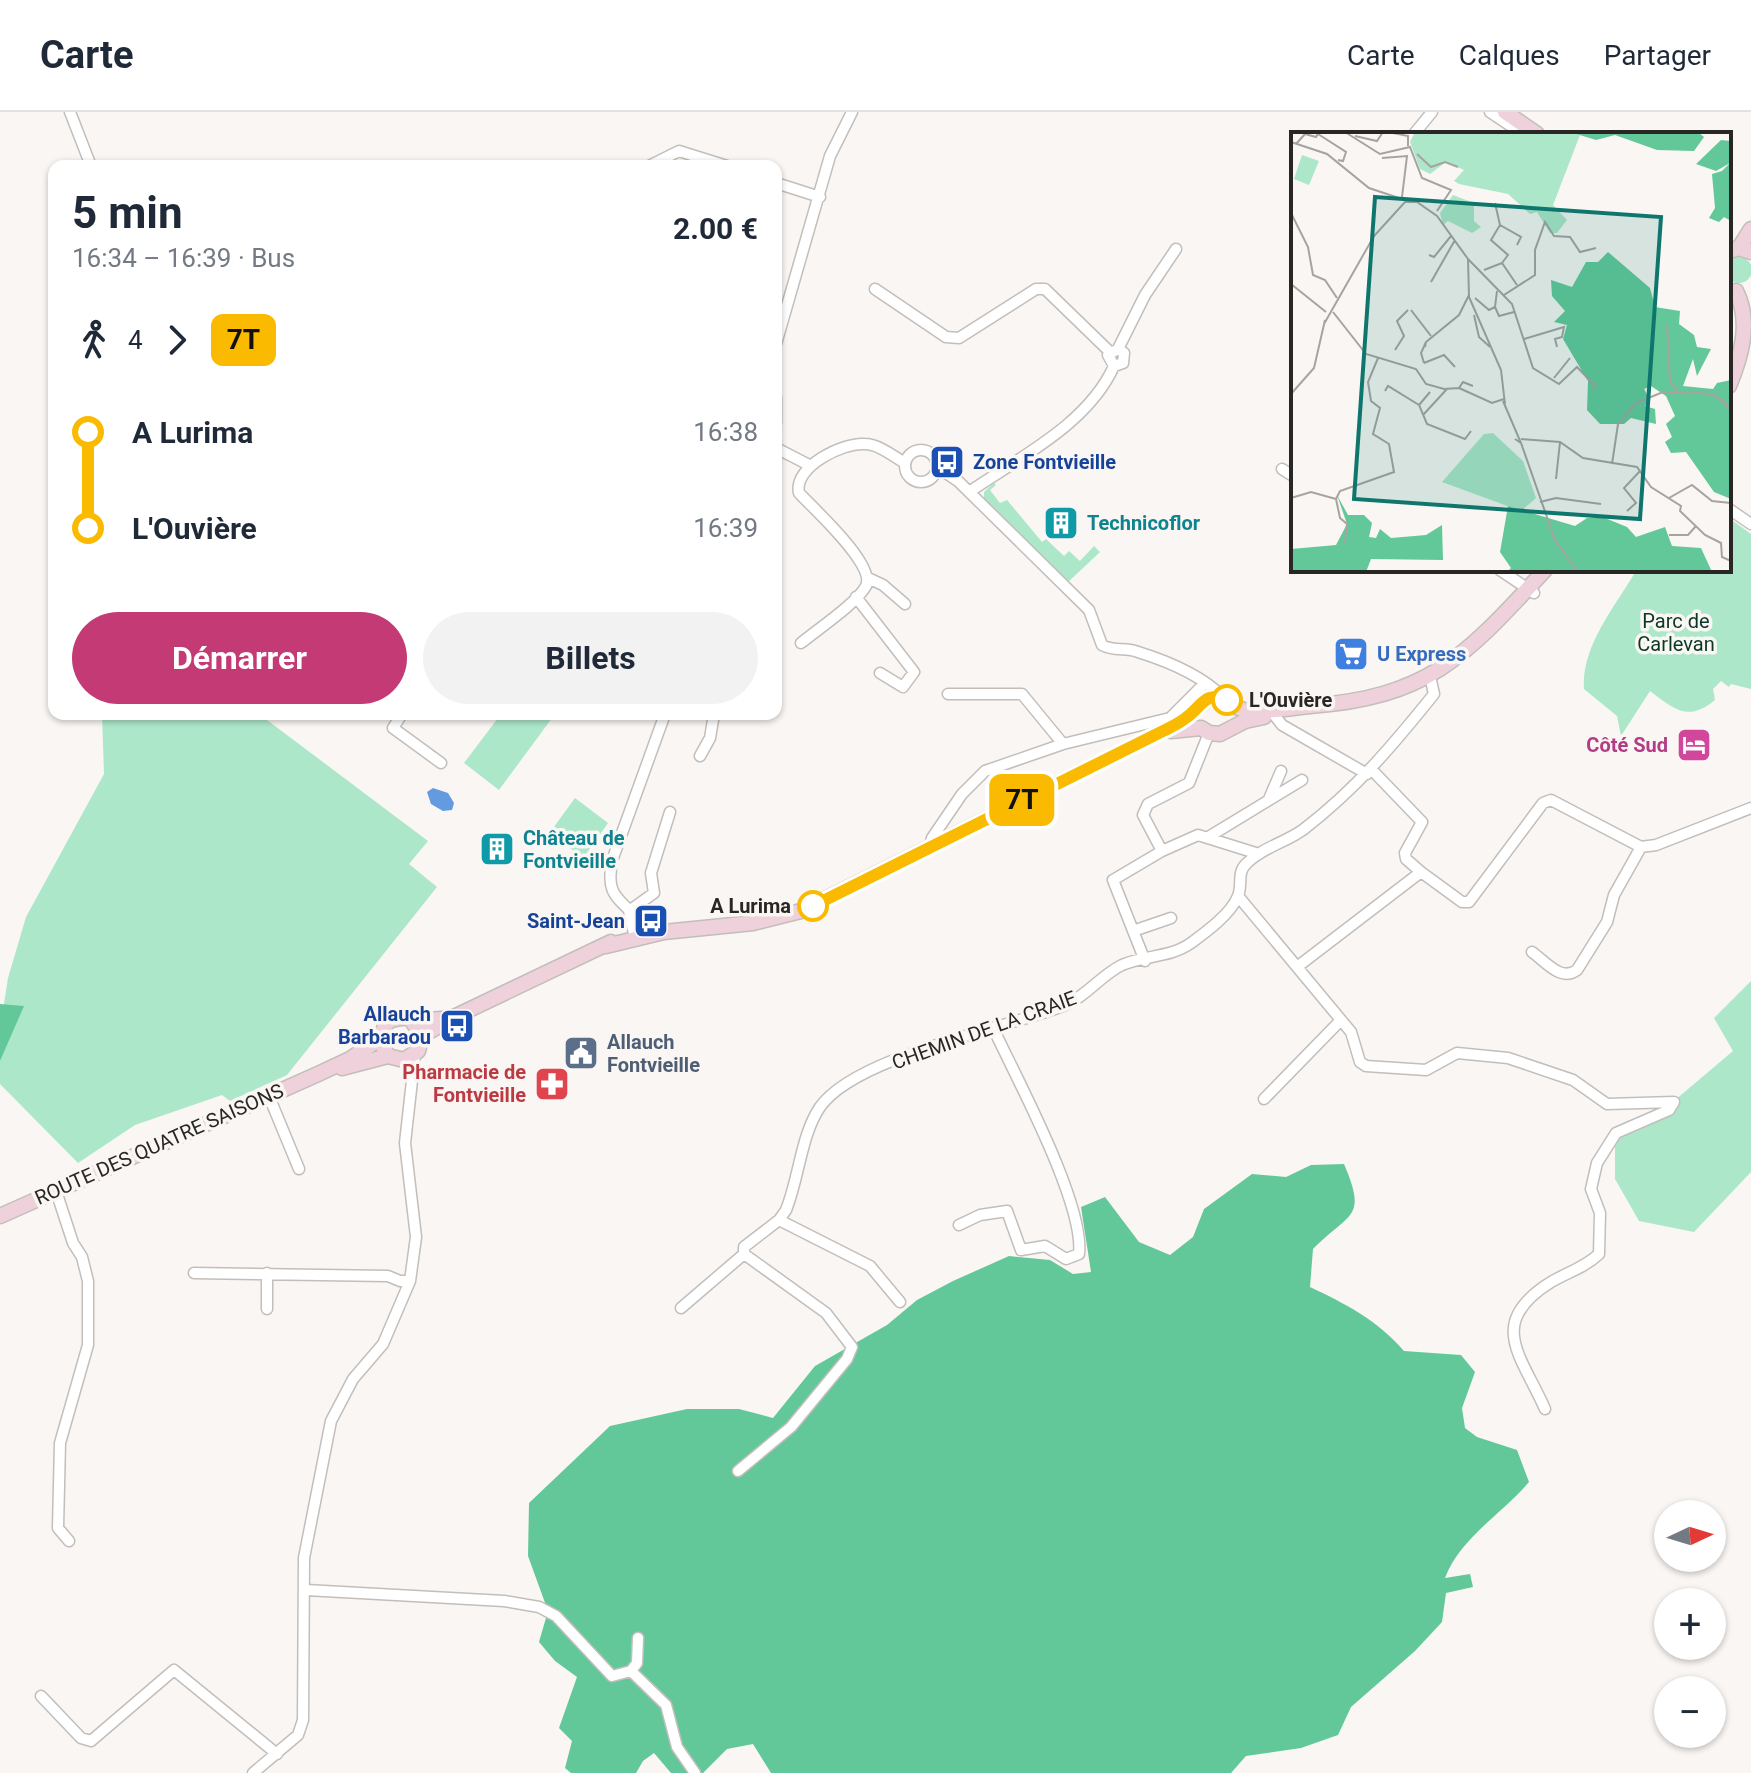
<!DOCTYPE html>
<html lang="fr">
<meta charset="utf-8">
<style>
:root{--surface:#fff;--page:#f2f2f3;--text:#1f2937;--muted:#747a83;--line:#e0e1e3;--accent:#c33a74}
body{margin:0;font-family:Roboto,sans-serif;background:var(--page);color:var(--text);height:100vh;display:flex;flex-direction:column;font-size:30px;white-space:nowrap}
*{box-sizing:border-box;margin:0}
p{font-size:26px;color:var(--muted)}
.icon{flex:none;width:44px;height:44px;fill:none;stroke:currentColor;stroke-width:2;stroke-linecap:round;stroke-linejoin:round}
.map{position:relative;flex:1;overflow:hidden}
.drawer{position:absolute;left:48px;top:48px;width:734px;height:560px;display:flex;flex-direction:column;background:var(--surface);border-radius:16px;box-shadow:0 2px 6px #0004}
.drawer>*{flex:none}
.badge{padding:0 16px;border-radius:12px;font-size:28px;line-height:52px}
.needle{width:52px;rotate:86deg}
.controls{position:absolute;left:1654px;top:1388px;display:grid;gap:16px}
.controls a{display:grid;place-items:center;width:72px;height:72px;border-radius:50%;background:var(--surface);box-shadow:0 2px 6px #0004;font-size:40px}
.map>.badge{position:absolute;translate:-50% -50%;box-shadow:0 0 0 4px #fff}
.legs{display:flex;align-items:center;gap:12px;height:88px;padding:0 24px;font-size:26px}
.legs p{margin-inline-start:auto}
.headline{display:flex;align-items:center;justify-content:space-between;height:136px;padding:0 24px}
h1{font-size:44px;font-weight:700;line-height:60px}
.button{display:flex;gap:16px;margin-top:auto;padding:16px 24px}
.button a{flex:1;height:92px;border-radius:48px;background:var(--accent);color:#fff;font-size:32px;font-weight:700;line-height:92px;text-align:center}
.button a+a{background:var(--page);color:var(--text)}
ul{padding:0 24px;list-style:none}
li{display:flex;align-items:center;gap:28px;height:96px;font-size:30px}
li i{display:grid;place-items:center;width:12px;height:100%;margin:0 10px;background:currentColor}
li i::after{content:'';width:20px;height:20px;margin:-10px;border:6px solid;border-radius:50%;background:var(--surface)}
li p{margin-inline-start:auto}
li:first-child i{background:linear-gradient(#0000 50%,currentColor 0)}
li:last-child i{background:linear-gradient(currentColor 50%,#0000 0)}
header{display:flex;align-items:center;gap:48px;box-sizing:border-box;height:112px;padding:0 40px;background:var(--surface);border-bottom:2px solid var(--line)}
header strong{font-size:38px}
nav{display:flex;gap:44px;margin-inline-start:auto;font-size:28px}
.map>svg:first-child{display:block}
.green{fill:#ade7c9}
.forest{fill:#63c899}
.water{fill:#649adf}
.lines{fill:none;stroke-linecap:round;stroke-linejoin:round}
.street-casing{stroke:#c2bebb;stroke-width:13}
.secondary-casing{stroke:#c2bebb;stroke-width:17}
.street{stroke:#fff;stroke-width:10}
.secondary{stroke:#eed1da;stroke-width:14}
.line-1-casing{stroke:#fff;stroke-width:18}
.line-1{stroke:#faba00;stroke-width:12}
.stop-1-dot{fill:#fff;stroke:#faba00;stroke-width:4}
.labels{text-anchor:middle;stroke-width:7;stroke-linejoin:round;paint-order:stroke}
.transit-label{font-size:20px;font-weight:bold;fill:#164399;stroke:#faf6f3;text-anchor:end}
.culture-label{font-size:20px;font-weight:bold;fill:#0d838f;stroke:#faf6f3;text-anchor:start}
.park-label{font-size:20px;fill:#0b3826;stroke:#faf6f3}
.shop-label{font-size:20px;font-weight:bold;fill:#366cbe;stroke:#faf6f3;text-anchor:start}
.stop-label{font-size:20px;font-weight:bold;fill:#292726;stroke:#faf6f3;text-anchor:start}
.hotel-label{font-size:20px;font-weight:bold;fill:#b23c85;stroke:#faf6f3;text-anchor:end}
.street-label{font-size:20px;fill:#292726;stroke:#faf6f3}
.service-label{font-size:20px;font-weight:bold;fill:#4e5e75;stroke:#faf6f3;text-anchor:start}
.health-label{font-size:20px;font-weight:bold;fill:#be3a42;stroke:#faf6f3;text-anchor:end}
.inset-road{fill:none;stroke:#a6a3a1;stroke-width:2}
.view{fill:#0f766e;fill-opacity:0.15;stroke:#0f766e;stroke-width:4}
.inset-edge{fill:none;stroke:#292726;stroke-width:4}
</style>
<header>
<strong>Carte</strong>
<nav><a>Carte</a><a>Calques</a><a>Partager</a></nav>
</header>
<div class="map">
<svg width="1751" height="1661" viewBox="0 0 1751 1661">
<rect width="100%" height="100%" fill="#faf6f3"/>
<path class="green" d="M1726 158a13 13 0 1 1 26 0a13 13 0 1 1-26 0Z
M994 371 996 373 990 378 1000 391 1007 388 1042 430 1046 427 1064 444 1069 439 1080 449 1094 434 1100 440 1067 471 984 387V380Z
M1729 406 1751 422V577L1731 572 1729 575 1721 569 1713 577 1715 588C1688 610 1675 598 1650 579L1621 624 1617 604 1584 577C1581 535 1614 496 1634 462L1630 458H1729Z
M102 602H259L428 729 409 752 437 775 287 963 230 989 222 983 135 1013 78 1051 0 972V917L8 866 26 805 104 662Z
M501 602H555L499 678 464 651Z
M575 686 608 711 584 745 548 723Z
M1751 869V1060L1694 1120 1639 1109 1615 1067V1028L1668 994 1733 939 1714 906Z"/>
<path class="forest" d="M0 892 24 894 0 949Z
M1344 1052C1368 1108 1349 1100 1313 1137L1310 1175C1346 1192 1377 1208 1404 1239L1461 1243 1475 1260 1462 1296 1465 1316 1477 1325 1517 1338 1529 1370C1502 1402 1460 1426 1445 1466L1470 1462 1473 1475 1446 1481 1442 1510 1415 1539 1351 1595 1338 1623 1301 1636 1246 1644 1231 1661H771L753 1632 727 1637 703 1661H671L654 1641 643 1649 636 1661H571L565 1656 572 1629 559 1616 577 1565 555 1549 539 1530 548 1499 528 1444 529 1391 610 1314 687 1297H739L773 1306 815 1254 887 1213 917 1188 953 1169 1009 1144 1050 1148 1073 1162 1091 1160 1081 1095 1105 1085 1139 1130 1170 1143 1193 1125 1204 1097 1252 1062 1286 1065 1311 1053Z"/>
<path class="water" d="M433 676 448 681 454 691 452 698 443 699 431 692 427 680Z"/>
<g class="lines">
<g class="street-casing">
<path id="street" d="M70 0 91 54
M1490 0 1523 22
M1414 22 1432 0
M649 54 679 39 727 54
M776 71 820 85
M875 177 946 225 959 226 1036 177H1045L1110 240
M776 232 830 44 852 0
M1118 237 1145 183 1176 137
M776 286V311
M776 336 811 354
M905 354a16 16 0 1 1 32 0a16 16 0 1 1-32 0Z
M937 355 958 369 1089 498 1102 533C1114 540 1126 535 1138 540 1167 549 1201 563 1223 585
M1282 357 1293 364
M969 380C1020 345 1088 312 1114 254L1123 251 1124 241 1118 237 1108 243 1114 254
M1729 397 1751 412
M1500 458 1534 481
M868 466 883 473 905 492
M856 485 914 560 903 575 880 561
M801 531C818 517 857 491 866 474 876 453 814 397 799 381 793 355 843 330 865 332 878 332 893 344 905 351
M948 582H1022L1063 632
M402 602 393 616 441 651
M1275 604 1282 613 1367 662
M1209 621 1189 671 1148 692 1143 703 1162 739 1198 723 1259 742
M700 644 710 626 714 602
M1269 687 1281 659
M1210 724 1302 668
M929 737 932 726 962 682 985 659 1063 632 1170 606 1205 571
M1421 760 1462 790H1469L1543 691 1551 688 1641 735 1656 733 1751 696
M1238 784 1351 920 1360 950 1366 954 1426 958 1457 941 1508 946 1573 968 1607 992 1674 990 1669 998 1616 1021 1597 1051 1591 1077 1600 1101 1599 1142C1584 1156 1568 1160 1551 1170 1485 1211 1522 1244 1545 1297
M629 799 654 781 651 761 670 700
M629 799 635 826
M1133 819 1171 806
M640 825C639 785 600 799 613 746L665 602
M1532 840C1546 850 1561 870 1577 858L1607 810 1614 783 1641 735
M1145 849 1113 768 1162 739
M1297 855 1421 760 1406 747 1405 741 1422 710 1372 658
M268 982 299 1057
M1264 987 1341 908
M56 1079 73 1131 82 1145 88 1169V1233L60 1331 58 1416 69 1429
M779 1108 870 1154 900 1190
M959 1113 980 1103 1007 1099 1021 1138 1045 1134 1066 1147 1079 1142C1085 1093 1017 967 994 918
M194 1161 388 1164 400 1169H410
M267 1161V1197
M681 1196 744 1142
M738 1359 791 1315 847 1247 852 1235 826 1201 744 1142V1135L779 1108 786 1098C799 1066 801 1023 820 995 856 944 1004 917 1063 894 1086 885 1101 863 1122 853 1145 843 1170 846 1191 831 1206 820 1231 802 1238 784 1243 772 1236 761 1247 751 1263 735 1287 730 1304 717 1356 677 1393 633 1434 582L1430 564
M306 1478 504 1489 539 1495 556 1504 612 1564 631 1559
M631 1559 666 1593 677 1635 695 1661
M631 1559 637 1551 638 1526
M41 1584 81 1626 91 1629 174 1558 277 1642
M253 1661 298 1623 303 1608 304 1446 331 1309 353 1267 383 1232 410 1169 416 1125 405 1031 415 942"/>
</g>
<g class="secondary-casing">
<path id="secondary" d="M1505 0 1537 22
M1739 136 1751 117
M1729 139 1739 136 1751 140
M1729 274C1742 243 1751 209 1736 179
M1171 619 1201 616 1209 621 1220 622 1245 609 1264 605
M606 834 664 820 753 811 801 799 1163 619 1185 607 1211 584C1228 584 1233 598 1249 599 1269 600 1290 596 1310 594 1431 585 1466 543 1545 458
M412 909 422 924 418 939 404 948 388 944 379 927 387 910C403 901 424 910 442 907
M422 924 454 905 611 830
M342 956 388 944
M0 1104 318 962 350 947 379 927"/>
</g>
<use href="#street" class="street"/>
<use href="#secondary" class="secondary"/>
</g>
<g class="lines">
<g class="line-1-casing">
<path id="line-1" d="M813 794 1163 619C1171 615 1180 611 1187 605 1201 595 1206 578 1227 588"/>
</g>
<use href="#line-1" class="line-1"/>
</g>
<defs>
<g id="bus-square" transform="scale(1.8)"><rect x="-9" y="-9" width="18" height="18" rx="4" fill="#1a4fb4" stroke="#faf6f3"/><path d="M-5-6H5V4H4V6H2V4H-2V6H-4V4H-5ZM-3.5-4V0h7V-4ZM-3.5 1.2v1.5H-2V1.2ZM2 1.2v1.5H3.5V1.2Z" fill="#fff"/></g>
<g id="building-square" transform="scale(1.8)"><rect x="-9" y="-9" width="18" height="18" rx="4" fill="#0f9aa8" stroke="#faf6f3"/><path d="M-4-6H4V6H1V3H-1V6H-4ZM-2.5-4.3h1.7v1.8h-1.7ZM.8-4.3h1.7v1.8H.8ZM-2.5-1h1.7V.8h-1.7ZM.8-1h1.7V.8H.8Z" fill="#fff"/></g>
<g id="supermarket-square" transform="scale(1.8)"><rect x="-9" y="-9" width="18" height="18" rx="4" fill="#3f7fe0" stroke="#faf6f3"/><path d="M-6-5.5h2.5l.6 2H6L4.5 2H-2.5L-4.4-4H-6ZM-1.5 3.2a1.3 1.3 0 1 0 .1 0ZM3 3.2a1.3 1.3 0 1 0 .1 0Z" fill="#fff"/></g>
<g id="hotel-square" transform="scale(1.8)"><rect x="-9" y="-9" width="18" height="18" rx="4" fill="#d1479c" stroke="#faf6f3"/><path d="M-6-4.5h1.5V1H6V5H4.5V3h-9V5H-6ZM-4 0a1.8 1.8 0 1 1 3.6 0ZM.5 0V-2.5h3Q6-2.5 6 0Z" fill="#fff"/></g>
<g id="civic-square" transform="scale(1.8)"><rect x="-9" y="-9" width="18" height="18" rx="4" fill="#5c6f8a" stroke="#faf6f3"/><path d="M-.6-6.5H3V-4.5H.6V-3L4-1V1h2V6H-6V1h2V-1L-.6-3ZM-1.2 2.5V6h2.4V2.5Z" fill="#fff"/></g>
<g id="pharmacy-square" transform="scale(1.8)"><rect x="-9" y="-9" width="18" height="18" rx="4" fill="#e0444e" stroke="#faf6f3"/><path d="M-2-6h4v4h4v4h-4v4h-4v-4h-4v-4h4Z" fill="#fff"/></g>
</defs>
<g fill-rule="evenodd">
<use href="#bus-square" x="947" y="350"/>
<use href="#building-square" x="1061" y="411"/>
<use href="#supermarket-square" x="1351" y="542"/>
<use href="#hotel-square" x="1694" y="633"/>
<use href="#building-square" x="497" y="737"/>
<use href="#bus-square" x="651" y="809"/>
<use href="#bus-square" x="457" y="914"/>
<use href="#civic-square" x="581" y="941"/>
<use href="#pharmacy-square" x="552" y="972"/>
</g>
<g class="stop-1-dot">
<circle cx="1227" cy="588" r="14"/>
<circle cx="813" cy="794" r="14"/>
</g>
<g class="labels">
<g class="transit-label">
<text x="973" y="357" text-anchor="start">Zone Fontvieille</text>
<text x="625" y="816">Saint-Jean</text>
<text x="431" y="909">Allauch<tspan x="431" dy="23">Barbaraou</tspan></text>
</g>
<g class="culture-label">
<text x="1087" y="418">Technicoflor</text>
<text x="523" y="733">Château de<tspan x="523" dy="23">Fontvieille</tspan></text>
</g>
<g class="park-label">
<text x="1676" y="516">Parc de<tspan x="1676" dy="23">Carlevan</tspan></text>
</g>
<g class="shop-label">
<text x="1377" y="549">U Express</text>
</g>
<g class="stop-label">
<text x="1249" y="595">L'Ouvière</text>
<text x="791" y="801" text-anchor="end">A Lurima</text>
</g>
<g class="hotel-label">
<text x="1668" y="640">Côté Sud</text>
</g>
<g class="street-label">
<text transform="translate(984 918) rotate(-20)" y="7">CHEMIN DE LA CRAIE</text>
<text transform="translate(159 1032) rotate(-24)" y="7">ROUTE DES QUATRE SAISONS</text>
</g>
<g class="service-label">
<text x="607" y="937">Allauch<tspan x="607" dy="23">Fontvieille</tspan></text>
</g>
<g class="health-label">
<text x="526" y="967">Pharmacie de<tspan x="526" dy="23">Fontvieille</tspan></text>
</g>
</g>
<g transform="translate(1291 20)">
<rect width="440" height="440" fill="#faf6f3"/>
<path d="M279 0 289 3 262 73 276 88 266 101H259L246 80 239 82 217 62 168 52 163 49 173 38 155 30 139 42 129 37 119 10 123 2 112 1ZM11 23 28 29 18 53 3 47ZM162 63 183 71V89L190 95 181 101 157 89 152 93 149 81ZM202 301 232 329 245 366 230 379 151 350 193 302Z" fill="#ade7c9"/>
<path d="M279 0H407L413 5 403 19 366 18 324 3 305 8ZM430 8 440 9V89L433 85 428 90 418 86 424 76 421 42 431 39 439 31 425 39 405 32ZM317 120 359 156 364 175 389 179 388 192 403 203 406 215 420 217 406 244 402 227 392 254 422 257 426 251 440 248V367L423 360 395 320 380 321 374 310 381 305 375 292 384 284 375 264 360 254 353 257 359 268 354 274 364 277 365 292 340 286 333 292H309L296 278 297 249 272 207 276 193 263 190 274 179 261 164 260 148 281 155 295 130H307ZM46 363 57 383H73L81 391 78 405 85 406 89 397 100 406 135 403 151 393 152 428 80 427 75 440H0V417L45 413 56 392ZM217 374 284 394 296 386H314L336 395 345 405 374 395 381 414 410 416 421 440H216L220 436 209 420Z" fill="#63c899"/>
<path class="inset-road" d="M54 0 89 22 119 15 131 46 160 58 146 79M97 0 117 4V14M27 2 55 20 52 29 47 28M64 4 86 9 92 0M0 10 36 22 78 56 108 66M5 12 14 2 25 5 28 0M126 22 140 35 154 30 167 35M91 26 116 24 111 65M204 71 209 93 200 108 217 123 211 131M0 81 17 115 22 143 34 148 46 166M209 93 230 105 226 113M138 123 143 125 160 104M177 127 221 172 242 236 268 252 286 235 306 256M193 138 211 131 226 153M140 150 164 108M0 152 35 180M213 163 244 143V118L254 90 263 104 279 105 289 120 305 116M184 166 198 178 204 175 206 159M204 175 208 184 223 180M120 178 140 204M42 180 75 222 125 237 135 252 153 257 168 256 172 250 182 254M183 183 188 205 199 215M33 192 83 104 114 70H126L146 84 177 127 178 165 210 238 214 272M376 192 379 250 387 259M233 207 273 195 271 205 264 207 266 215M135 210 168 183 178 163M104 218 113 204 106 189 117 178M133 231 153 223 164 235M133 231 130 221 135 210 134 215M263 246 279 226M168 256 201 271 213 267M94 259 97 254 128 273M139 260 128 273 136 292 174 307 180 299M0 262 23 236 34 188M212 269 230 311 224 307M132 283 156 257M230 307 269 310 292 326 346 335 360 355 390 374 389 379 414 403 430 411 431 425 440 429M230 311 264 408 287 440M321 332 327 292 345 271 372 260H405L426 264 440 278M265 347 269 310M0 366 20 360 45 367 49 359 103 340 98 312 82 302 89 276 80 269 77 250 87 226M378 366 401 353 421 369 440 371M45 367 49 386 56 392 54 411M249 370 265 366 310 372M336 379 345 371 333 356 349 339M378 403H397L405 394"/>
<path class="view" d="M84 65 370 85 349 387 63 367Z"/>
<rect width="440" height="440" class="inset-edge"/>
</g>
</svg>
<div class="controls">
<a><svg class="needle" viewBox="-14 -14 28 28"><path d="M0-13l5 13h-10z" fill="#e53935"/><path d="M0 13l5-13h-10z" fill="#747a83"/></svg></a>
<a>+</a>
<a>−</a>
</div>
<b class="badge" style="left:1022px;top:688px;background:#faba00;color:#111">7T</b>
<section class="drawer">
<div class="headline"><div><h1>5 min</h1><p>16:34 – 16:39 · Bus</p></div><b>2.00 €</b></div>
<div class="legs"><svg class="icon" aria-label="walk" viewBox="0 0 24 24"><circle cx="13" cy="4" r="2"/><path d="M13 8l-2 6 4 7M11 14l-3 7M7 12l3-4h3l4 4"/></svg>4<svg class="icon" aria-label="forward" viewBox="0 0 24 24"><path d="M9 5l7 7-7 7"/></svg><b class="badge" style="background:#faba00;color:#111">7T</b></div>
<ul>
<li><i style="color:#faba00"></i><b>A Lurima</b><p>16:38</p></li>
<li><i style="color:#faba00"></i><b>L'Ouvière</b><p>16:39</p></li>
</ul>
<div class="button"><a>Démarrer</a><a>Billets</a></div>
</section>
</div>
